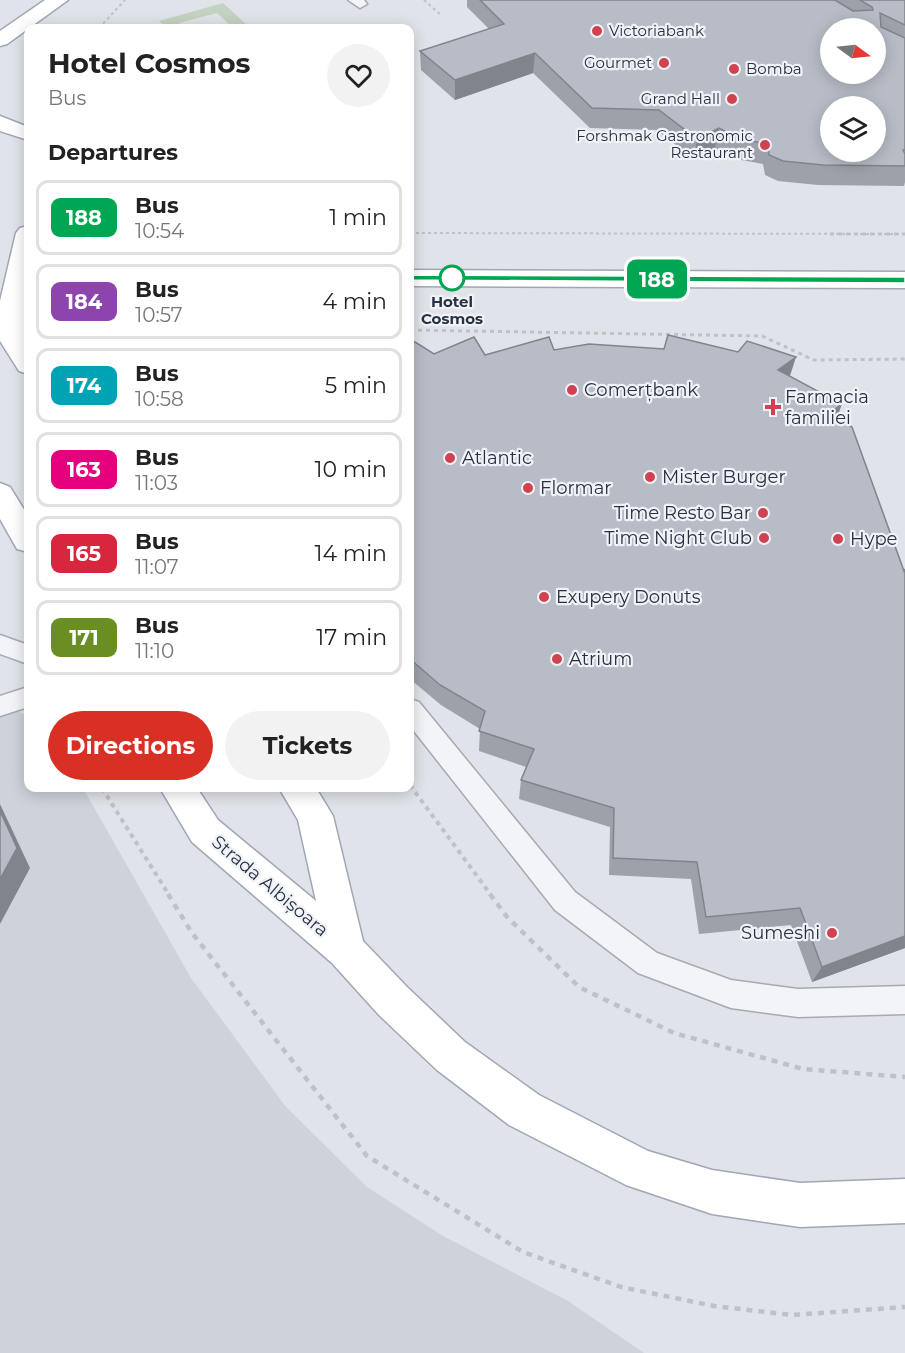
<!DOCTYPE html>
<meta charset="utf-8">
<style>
:root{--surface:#fff;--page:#f2f2f2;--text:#222;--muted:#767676;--line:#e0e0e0;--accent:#d93025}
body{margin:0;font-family:Montserrat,sans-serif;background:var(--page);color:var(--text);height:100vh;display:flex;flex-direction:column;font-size:22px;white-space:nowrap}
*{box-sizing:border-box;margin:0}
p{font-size:20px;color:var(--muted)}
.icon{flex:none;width:33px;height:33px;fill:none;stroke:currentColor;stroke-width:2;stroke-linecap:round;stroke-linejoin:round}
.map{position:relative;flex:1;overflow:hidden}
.panel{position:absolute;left:24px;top:24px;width:390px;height:768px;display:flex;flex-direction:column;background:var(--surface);border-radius:12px;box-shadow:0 3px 15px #0003}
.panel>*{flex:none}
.badge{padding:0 12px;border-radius:9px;font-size:21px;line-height:39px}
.needle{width:39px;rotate:105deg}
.tools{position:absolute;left:820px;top:18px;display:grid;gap:12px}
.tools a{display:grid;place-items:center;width:66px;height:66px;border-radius:50%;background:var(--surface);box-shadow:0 3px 15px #0003;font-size:30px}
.map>.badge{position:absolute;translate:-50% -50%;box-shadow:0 0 0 3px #fff}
h2{padding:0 24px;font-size:22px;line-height:54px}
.round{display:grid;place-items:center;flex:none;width:63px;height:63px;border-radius:32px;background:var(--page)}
.summary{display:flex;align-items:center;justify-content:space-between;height:102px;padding:0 24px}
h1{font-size:28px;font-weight:700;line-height:45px}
.action{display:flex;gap:12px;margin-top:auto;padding:12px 24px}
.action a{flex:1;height:69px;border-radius:36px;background:var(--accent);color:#fff;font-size:24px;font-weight:700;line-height:69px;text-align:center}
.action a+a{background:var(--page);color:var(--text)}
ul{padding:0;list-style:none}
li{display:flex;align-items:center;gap:18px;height:75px;margin:0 12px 9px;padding:0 12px;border:3px solid var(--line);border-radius:12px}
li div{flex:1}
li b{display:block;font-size:22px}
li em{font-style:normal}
li .badge{min-width:66px;font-weight:700;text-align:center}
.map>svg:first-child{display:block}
.built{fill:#ced2db}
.green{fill:#c4d3c1}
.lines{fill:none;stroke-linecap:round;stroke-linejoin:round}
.lane-casing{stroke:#a5aab3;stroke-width:3}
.primary-casing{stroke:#9fa7b5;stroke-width:3}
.path-far3{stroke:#bec1c8;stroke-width:2;stroke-dasharray:3 3;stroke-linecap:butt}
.path-far2{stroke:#bec1c8;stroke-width:3;stroke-dasharray:4 4;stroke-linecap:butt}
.path-far1{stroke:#bec1c8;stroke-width:4;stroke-dasharray:4.5 4.5;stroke-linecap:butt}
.path{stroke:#bec1c8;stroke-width:4.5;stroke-dasharray:6 6;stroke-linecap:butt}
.lane{fill:#f3f4f7;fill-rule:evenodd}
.primary{fill:#fff;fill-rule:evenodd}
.wall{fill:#9da2aa}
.shaded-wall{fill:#80848b}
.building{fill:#b7bcc6;stroke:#80848b;stroke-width:1.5;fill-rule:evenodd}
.line{fill:#00a651;stroke:#fff;stroke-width:1.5}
.poi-dot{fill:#d14251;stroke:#eff2f6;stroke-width:2}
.stop-dot{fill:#fff;stroke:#00a651;stroke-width:3}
.labels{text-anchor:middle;stroke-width:4.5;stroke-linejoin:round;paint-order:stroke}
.far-poi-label{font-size:15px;fill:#283041;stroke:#eff2f6;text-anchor:end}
.far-stop-label{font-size:15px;font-weight:bold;fill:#283041;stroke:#eff2f6}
.poi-label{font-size:18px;fill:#283041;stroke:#eff2f6;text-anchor:start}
.street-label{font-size:18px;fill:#283041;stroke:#eff2f6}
</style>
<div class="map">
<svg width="905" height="1353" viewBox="0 0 905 1353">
<rect width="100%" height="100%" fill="#e0e3e9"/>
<path class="built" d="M0 706 28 715V788H83L191 978 286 1107 367 1187 443 1236 568 1301 644 1353H0Z"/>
<path class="green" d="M223 3 248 26 239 28H213L229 24 217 13 179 23 183 28H167L159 21Z"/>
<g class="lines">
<g class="lane-casing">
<path id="lane" d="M348 0H364L367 4 360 8Z
M0 635 28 645V664L0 654Z
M28 687V707L0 716V696Z
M410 699 419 702 575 892 657 953 731 980 798 989 905 986V1014L798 1017 731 1008 638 973 555 910 410 726Z"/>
</g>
<g class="primary-casing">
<path id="primary" d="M45 0H68L7 44 0 46V31Z
M0 116 28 127V140L0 131Z
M28 226V286L24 308V338L28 345V374L19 371 0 341V301L16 233 20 228Z
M410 270 905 272V288L410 286Z
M0 483 10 487 28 516V552L17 549 0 519Z
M160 788H197L218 820 316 901 298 820 279 788H316L333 816 363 941 407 987 465 1042 539 1095 648 1151 712 1170 800 1183 905 1179V1223L800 1227 712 1214 626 1185 509 1125 437 1070 379 1015 332 963 192 842Z"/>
</g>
<path class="path-far3" d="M424 0 441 15
M99 28 125 0
M410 233 905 234"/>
<path class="path-far2" d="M830 234H905
M410 330 762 336 814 360 905 359"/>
<path class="path-far1" d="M410 785 491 895
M102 788 169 895"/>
<path class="path" d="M168 894 192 933 367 1156 523 1252 621 1287 714 1306 792 1315 905 1307
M490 894 507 917 579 987 674 1033 803 1069 905 1077"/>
<use href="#lane" class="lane"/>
<use href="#primary" class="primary"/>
</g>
<path class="wall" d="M467 0H905V182L904 186 818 185 778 181 765 175 763 164 736 159 715 148 694 159 656 130 590 128 533 73 455 100 421 70 420 51 489 29 467 7Z
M410 345 434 354 485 355 554 350 790 376 837 417 905 948 812 982 791 925 699 934 691 879 609 875 610 827 519 799 521 780 526 767 479 751 480 729 441 705 410 679Z"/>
<path class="shaded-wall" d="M535 53 533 73 455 100V80Z
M719 128 715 148 694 159 697 139Z
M796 357 789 379 778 370Z
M842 404 834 426 830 413Z
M0 804 30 868 0 924Z
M905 936V948L812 982 822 967Z"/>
<path class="building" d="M480 0H835L853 11 873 10 872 7 860 0H905V25L880 13 881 27 905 38V150H903L905 154V166L823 165 783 161 769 155 768 144 740 139 719 128 697 139 659 110 592 108 535 53 455 80 420 51 504 24ZM831 28H876V74H831ZM831 106H876V152H831Z
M668 335 738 352 747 341 796 357 778 370 842 404 830 413 852 427 904 571 905 569V936L822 967 800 908 706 917 697 862 613 858 614 808 521 780 534 749 479 731 485 711 440 685 410 659V345L415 342 434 354 474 337 485 355 549 337 554 350 589 344 664 349Z
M0 811 17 848 0 879Z"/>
<path class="line" d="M410 275 905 277V283L406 280 405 278Z"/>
<g class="poi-dot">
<circle cx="597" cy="31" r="6"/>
<circle cx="664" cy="63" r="6"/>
<circle cx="734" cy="69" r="6"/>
<circle cx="732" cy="99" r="6"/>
<circle cx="765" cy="145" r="6"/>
<circle cx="572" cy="390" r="6"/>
<path d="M770 398h6v6h6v6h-6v6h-6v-6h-6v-6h6z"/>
<circle cx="450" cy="458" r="6"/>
<circle cx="650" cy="477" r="6"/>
<circle cx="528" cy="488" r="6"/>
<circle cx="763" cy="513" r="6"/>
<circle cx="764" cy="538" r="6"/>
<circle cx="838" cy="539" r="6"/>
<circle cx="544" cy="597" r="6"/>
<circle cx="557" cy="659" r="6"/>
<circle cx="832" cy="933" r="6"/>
</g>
<circle class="stop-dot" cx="452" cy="278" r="12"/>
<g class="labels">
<g class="far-poi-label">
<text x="609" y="36" text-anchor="start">Victoriabank</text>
<text x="652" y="68">Gourmet</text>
<text x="746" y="74" text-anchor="start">Bomba</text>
<text x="720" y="104">Grand Hall</text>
<text x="753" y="141">Forshmak Gastronomic<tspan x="753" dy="17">Restaurant</tspan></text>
</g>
<g class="far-stop-label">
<text x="452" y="307">Hotel<tspan x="452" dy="17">Cosmos</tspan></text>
</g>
<g class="poi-label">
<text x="584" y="396">Comerțbank</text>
<text x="785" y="403">Farmacia<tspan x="785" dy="21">familiei</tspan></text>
<text x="462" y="464">Atlantic</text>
<text x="662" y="483">Mister Burger</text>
<text x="540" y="494">Flormar</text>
<text x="751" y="519" text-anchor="end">Time Resto Bar</text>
<text x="752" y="544" text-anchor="end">Time Night Club</text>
<text x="850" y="545">Hype</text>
<text x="556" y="603">Exupery Donuts</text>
<text x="569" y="665">Atrium</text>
<text x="820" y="939" text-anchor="end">Sumeshi</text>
</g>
<g class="street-label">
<text transform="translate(270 886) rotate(40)" y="6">Strada Albișoara</text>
</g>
</g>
</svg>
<div class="tools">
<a><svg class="needle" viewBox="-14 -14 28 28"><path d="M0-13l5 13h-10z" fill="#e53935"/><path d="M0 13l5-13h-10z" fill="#767676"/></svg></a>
<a><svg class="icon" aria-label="layers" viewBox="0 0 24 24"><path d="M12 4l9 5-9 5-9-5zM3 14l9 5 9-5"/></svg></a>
</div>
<b class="badge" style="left:657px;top:279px;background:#00a651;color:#fff">188</b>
<section class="panel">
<div class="summary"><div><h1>Hotel Cosmos</h1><p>Bus</p></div><a class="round"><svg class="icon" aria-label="heart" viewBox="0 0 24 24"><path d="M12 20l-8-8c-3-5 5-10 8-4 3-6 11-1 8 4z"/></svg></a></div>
<h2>Departures</h2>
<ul>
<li><span class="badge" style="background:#00a651;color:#fff">188</span><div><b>Bus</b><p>10:54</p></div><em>1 min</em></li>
<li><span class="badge" style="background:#8e44ad;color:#fff">184</span><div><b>Bus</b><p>10:57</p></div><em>4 min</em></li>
<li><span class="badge" style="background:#00a3b4;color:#fff">174</span><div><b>Bus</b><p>10:58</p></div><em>5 min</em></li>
<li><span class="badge" style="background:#e6007e;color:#fff">163</span><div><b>Bus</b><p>11:03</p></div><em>10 min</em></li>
<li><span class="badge" style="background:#d7263d;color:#fff">165</span><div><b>Bus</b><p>11:07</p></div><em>14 min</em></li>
<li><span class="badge" style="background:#6b8e23;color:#fff">171</span><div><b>Bus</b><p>11:10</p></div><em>17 min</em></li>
</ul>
<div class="action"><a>Directions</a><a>Tickets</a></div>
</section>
</div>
